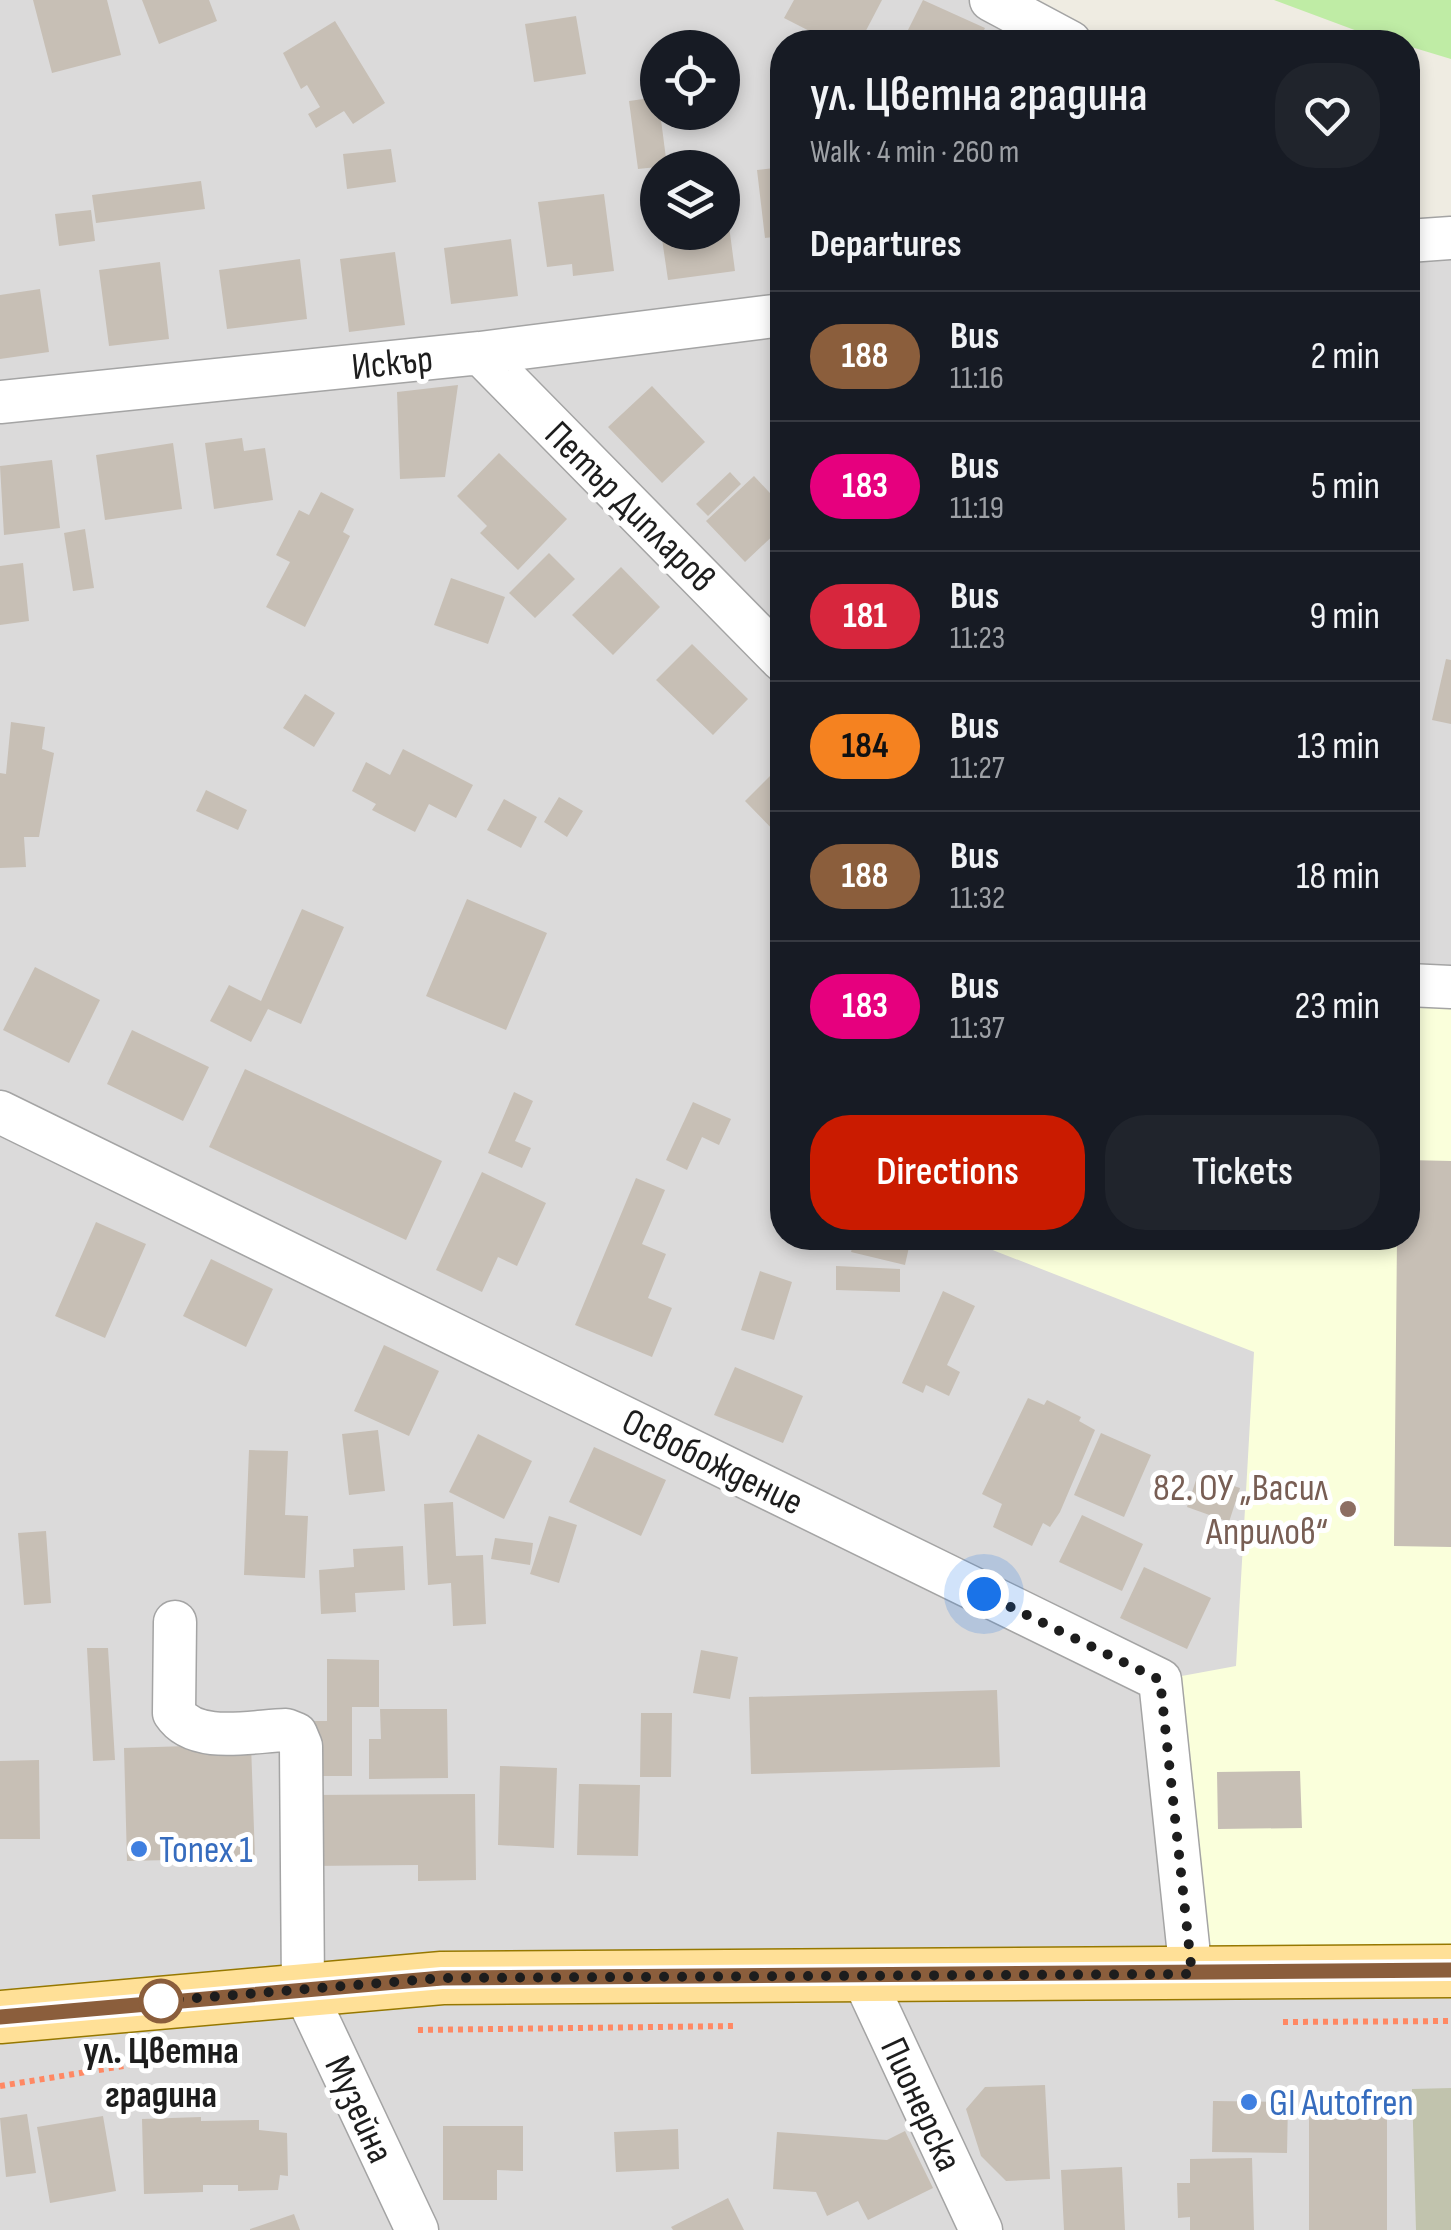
<!DOCTYPE html>
<meta charset="utf-8">
<style>
:root{--surface:#171b24;--page:#20242c;--text:#f1f3f6;--muted:#9ea1a6;--line:#363941;--accent:#ca1b00}
body{margin:0;font-family:"Sofia Sans Condensed",sans-serif;background:var(--page);color:var(--text);height:100vh;display:flex;flex-direction:column;font-size:38px;white-space:nowrap}
*{box-sizing:border-box;margin:0}
p{font-size:32px;color:var(--muted)}
.icon{flex:none;width:55px;height:55px;fill:none;stroke:currentColor;stroke-width:2;stroke-linecap:round;stroke-linejoin:round}
.map{position:relative;flex:1;overflow:hidden}
.side{position:absolute;left:770px;top:30px;width:650px;height:1220px;display:flex;flex-direction:column;background:var(--surface);border-radius:40px;box-shadow:0 5px 15px #0003}
.side>*{flex:none}
.badge{padding:0 20px;border-radius:32px;font-size:35px;line-height:65px}
.controls{position:absolute;left:640px;top:30px;display:grid;gap:20px}
.controls a{display:grid;place-items:center;width:100px;height:100px;border-radius:50%;background:var(--surface);box-shadow:0 5px 15px #0003;font-size:50px}
.you{position:absolute;width:50px;height:50px;margin:-25px;border:8px solid #fff;border-radius:50%;background:#1a73e8;box-shadow:0 0 0 15px #1a73e833}
.map>.badge{position:absolute;translate:-50% -50%;box-shadow:0 0 0 5px #fff}
h2{padding:0 40px;font-size:38px;line-height:90px}
.round{display:grid;place-items:center;flex:none;width:105px;height:105px;border-radius:40px;background:var(--page)}
.head{display:flex;align-items:center;justify-content:space-between;height:170px;padding:0 40px}
h1{font-size:48px;font-weight:600;line-height:75px}
.button{display:flex;gap:20px;margin-top:auto;padding:20px 40px}
.button a{flex:1;height:115px;border-radius:40px;background:var(--accent);color:#fff;font-size:40px;font-weight:600;line-height:115px;text-align:center}
.button a+a{background:var(--page);color:var(--text)}
ul{padding:0;list-style:none}
li{display:flex;align-items:center;gap:30px;height:130px;padding:0 40px;border-top:2px solid var(--line)}
li div{flex:1}
li b{display:block;font-size:38px}
li em{font-style:normal}
li .badge{min-width:110px;font-weight:700;text-align:center}
.map>svg:first-child{display:block}
.residential{fill:#dbdada;fill-rule:evenodd}
.education{fill:#faffdb}
.construction{fill:#c1c3ad}
.grass{fill:#bfeca5}
.building{fill:#c7bfb5}
.lines{fill:none;stroke-linecap:round;stroke-linejoin:round}
.minor-casing{stroke:#a4a4a4;stroke-width:45}
.major-casing{stroke:#967800;stroke-width:55}
.path{stroke:#ff8863;stroke-width:6;stroke-dasharray:5 5;stroke-linecap:butt}
.minor{stroke:#fff;stroke-width:42}
.major{stroke:#ffe097;stroke-width:52}
.line-casing{stroke:#fff;stroke-width:22}
.line{stroke:#8b5e3c;stroke-width:15}
.walk{stroke:#1d1d1d;stroke-width:10;stroke-dasharray:0 18}
.education-dot{fill:#8d6e63;stroke:#fff;stroke-width:4}
.shop-dot{fill:#3f7fe0;stroke:#fff;stroke-width:4}
.stop-dot{fill:#fff;stroke:#8b5e3c;stroke-width:5}
.labels{text-anchor:middle;stroke-width:10;stroke-linejoin:round;paint-order:stroke}
.street-label{font-size:38px;fill:#1d1d1d;stroke:#fff}
.education-label{font-size:38px;fill:#785e54;stroke:#fff;text-anchor:end}
.shop-label{font-size:38px;fill:#366cbe;stroke:#fff;text-anchor:start}
.stop-label{font-size:38px;font-weight:bold;fill:#1d1d1d;stroke:#fff}
</style>
<div class="map">
<svg width="1451" height="2230" viewBox="0 0 1451 2230">
<rect width="100%" height="100%" fill="#efece2"/>
<path class="residential" d="M0 0H991L1070 42H782V1238H1408V224L1451 238V2230H0ZM658 48H722V112H658ZM658 168H722V232H658Z"/>
<path class="education" d="M1408 985 1451 987V1971L1191 1974 1160 1680 1236 1666 1254 1352 985 1247 990 1238H1408Z"/>
<path class="construction" d="M1451 2088V2230H1416L1412 2089Z"/>
<path class="grass" d="M1274 0H1451V59L1408 46V42L1368 35Z"/>
<path class="building" d="M33 0H107L121 55 52 73Z
M142 0H209L217 21 159 44Z
M794 0H882L860 42H831L784 18Z
M923 0 985 28 978 42H902Z
M576 16 586 74 534 82 525 24Z
M335 21 385 103 353 124 344 111 316 128 308 114 320 107 307 85 301 89 283 53Z
M658 97 667 166 638 169 629 101Z
M391 149 396 182 347 189 343 154Z
M782 167V236L765 238 757 170Z
M201 181 205 209 96 223 92 195Z
M604 194 614 271 573 276 572 264 547 267 538 202Z
M91 210 95 241 59 246 55 214Z
M727 211 735 271 668 280 661 232H722V212Z
M511 239 518 296 451 304 444 248Z
M395 252 405 325 349 332 340 259Z
M300 259 307 319 227 329 219 270Z
M160 262 169 339 109 346 99 270Z
M40 289 49 352 0 359V295Z
M458 385 445 477 400 479 397 392Z
M652 386 705 442 662 483 608 427Z
M242 438 244 451 265 448 273 500 214 509 205 443Z
M173 443 182 509 105 520 96 455Z
M499 453 567 519 518 570 480 533 487 526 457 496Z
M52 460 60 528 4 535 0 466Z
M730 472 741 484 708 516 696 504Z
M754 476 782 506V527L745 562 706 521Z
M321 492 354 509 343 532 350 536 305 627 266 607 290 562 276 555 299 510 309 515Z
M85 529 94 588 73 591 64 533Z
M549 553 575 579 535 618 509 593Z
M23 563 29 621 0 625V566Z
M621 567 660 607 613 655 572 615Z
M451 578 505 597 488 644 434 625Z
M692 644 748 699 713 735 656 680Z
M1446 659 1451 660V724L1432 720Z
M305 694 335 713 314 747 283 728Z
M11 722 45 727 42 749 54 753 39 837H24L26 867 0 868V773L6 774Z
M403 749 473 785 456 818 429 804 415 832 372 810 376 804 352 791 366 762 390 775Z
M782 764V839L745 801Z
M206 790 247 810 238 830 196 811Z
M559 797 583 811 567 837 544 822Z
M504 799 537 817 521 848 487 830Z
M467 899 547 933 506 1030 426 996Z
M302 909 344 927 301 1024 268 1009 251 1042 210 1021 229 985 261 1001Z
M35 967 100 1000 69 1063 3 1030Z
M132 1030 209 1067 183 1121 107 1084Z
M245 1069 442 1161 406 1240 209 1147Z
M514 1092 533 1101 515 1141 531 1148 522 1168 488 1153Z
M693 1102 731 1119 719 1145 702 1137 687 1170 666 1160Z
M1408 1160 1451 1161V1547L1394 1546 1397 1238H1408Z
M482 1172 546 1203 517 1266 498 1257 482 1292 436 1270Z
M636 1178 665 1190 642 1244 666 1254 648 1298 672 1308 652 1357 575 1325Z
M96 1222 146 1244 105 1338 55 1316Z
M855 1238H911L905 1265 851 1252Z
M211 1259 273 1289 246 1347 183 1316Z
M836 1266 900 1269V1292L836 1290Z
M760 1271 792 1282 774 1340 741 1330Z
M943 1291 975 1306 947 1365 960 1372 949 1396 926 1385 923 1393 902 1383Z
M384 1345 439 1371 409 1436 354 1411Z
M735 1367 803 1396 783 1443 714 1415Z
M1028 1398 1044 1405 1047 1400 1081 1417 1079 1421 1095 1430 1060 1512 1050 1527 1043 1523 1032 1546 993 1527 1002 1504 982 1494Z
M378 1430 385 1491 349 1495 342 1434Z
M1101 1433 1151 1455 1124 1517 1074 1495Z
M478 1434 532 1461 504 1519 449 1492Z
M594 1447 666 1480 641 1536 569 1502Z
M249 1450 288 1451 285 1515 308 1516 305 1578 244 1575Z
M1198 1474 1240 1488 1229 1522 1187 1507Z
M453 1502 456 1556 483 1555 486 1624 453 1626 451 1583 428 1585 424 1504Z
M1082 1515 1143 1544 1122 1591 1059 1562Z
M549 1516 577 1525 559 1583 530 1574Z
M46 1531 51 1603 24 1605 18 1533Z
M495 1538 533 1543 530 1565 491 1559Z
M403 1546 405 1590 355 1593 356 1612 321 1614 319 1570 354 1567 353 1549Z
M1144 1567 1211 1598 1187 1649 1120 1618Z
M87 1648H108L115 1760 93 1761Z
M701 1650 738 1657 730 1699 693 1693Z
M327 1659 379 1660V1707H352V1776H307V1721H327Z
M997 1690 1000 1767 751 1774 749 1697Z
M380 1709H447L448 1778 369 1779V1739H381Z
M641 1713H672L671 1777H640Z
M251 1744 255 1858 127 1861 124 1748Z
M39 1760 40 1839H0V1761Z
M500 1766 557 1768 554 1848 498 1845Z
M1300 1771 1302 1828 1218 1829 1217 1772Z
M579 1784 640 1785 638 1856 577 1855Z
M475 1794 476 1880 418 1881V1865L309 1866V1795Z
M1045 2085 1050 2179 1006 2181 981 2156 966 2109 985 2087Z
M1213 2101 1288 2102 1287 2153 1212 2152Z
M27 2114 36 2173 6 2177 0 2118Z
M103 2116 116 2191 50 2203 37 2127Z
M1309 2116H1387V2230H1309Z
M201 2117V2121L259 2120V2130L287 2133 288 2176 280 2175 278 2190 238 2191V2185H203V2192L144 2194 142 2119Z
M443 2126H523V2171L497 2170V2200H443Z
M678 2129 679 2169 616 2172 614 2132Z
M905 2131 933 2188 868 2220 858 2201 827 2216 816 2192 773 2189 777 2132 887 2140Z
M1252 2158 1254 2230H1190V2217L1178 2218 1177 2183H1190V2159Z
M1122 2167 1125 2230H1064L1061 2170Z
M728 2198 744 2230H673L671 2227Z
M294 2214 300 2230H250V2229Z"/>
<g class="lines">
<g class="minor-casing">
<path id="minor" d="M991 0 1070 42
M1408 241 1451 238
M480 353 782 660
M0 402 480 353 782 315
M1408 985 1451 987
M0 1112 1160 1680 1191 1974
M175 1622 174 1713C195 1745 252 1731 286 1730L296 1734 301 1746 303 1988 417 2230
M863 1977 981 2230"/>
</g>
<g class="major-casing">
<path id="major" d="M0 2017 442 1978 1451 1971"/>
</g>
<path class="path" d="M1283 2022 1451 2021
M418 2030 735 2026
M0 2086 185 2056 204 2046"/>
<use href="#minor" class="minor"/>
<use href="#major" class="major"/>
</g>
<g class="lines">
<g class="line-casing">
<path id="line" d="M0 2017 442 1978 1451 1970"/>
</g>
<use href="#line" class="line"/>
<path class="walk" d="M161 2001 442 1978 1192 1974 1160 1680 984 1594"/>
</g>
<circle class="education-dot" cx="1348" cy="1509" r="10"/>
<g class="shop-dot">
<circle cx="139" cy="1849" r="10"/>
<circle cx="1249" cy="2102" r="10"/>
</g>
<circle class="stop-dot" cx="161" cy="2001" r="20"/>
<g class="labels">
<g class="street-label">
<text transform="translate(392 362) rotate(-6)" y="13">Искър</text>
<text transform="translate(631 506) rotate(45)" y="13">Петър Дипларов</text>
<text transform="translate(713 1461) rotate(26)" y="13">Освобождение</text>
<text transform="translate(922 2104) rotate(65)" y="13">Пионерска</text>
<text transform="translate(360 2109) rotate(65)" y="13">Музейна</text>
</g>
<g class="education-label">
<text x="1328" y="1500">82. ОУ „Васил<tspan x="1328" dy="44">Априлов“</tspan></text>
</g>
<g class="shop-label">
<text x="159" y="1862">Tonex 1</text>
<text x="1269" y="2115">GI Autofren</text>
</g>
<g class="stop-label">
<text x="161" y="2063">ул. Цветна<tspan x="161" dy="44">градина</tspan></text>
</g>
</g>
</svg>
<div class="controls">
<a><svg class="icon" aria-label="locate" viewBox="0 0 24 24"><circle cx="12" cy="12" r="6"/><path d="M12 2v4M12 18v4M2 12h4M18 12h4"/></svg></a>
<a><svg class="icon" aria-label="layers" viewBox="0 0 24 24"><path d="M12 4l9 5-9 5-9-5zM3 14l9 5 9-5"/></svg></a>
</div>
<div class="you" style="left:984px;top:1594px"></div>
<section class="side">
<div class="head"><div><h1>ул. Цветна градина</h1><p>Walk · 4 min · 260 m</p></div><a class="round"><svg class="icon" aria-label="heart" viewBox="0 0 24 24"><path d="M12 20l-8-8c-3-5 5-10 8-4 3-6 11-1 8 4z"/></svg></a></div>
<h2>Departures</h2>
<ul>
<li><span class="badge" style="background:#8b5e3c;color:#fff">188</span><div><b>Bus</b><p>11:16</p></div><em>2 min</em></li>
<li><span class="badge" style="background:#e6007e;color:#fff">183</span><div><b>Bus</b><p>11:19</p></div><em>5 min</em></li>
<li><span class="badge" style="background:#d7263d;color:#fff">181</span><div><b>Bus</b><p>11:23</p></div><em>9 min</em></li>
<li><span class="badge" style="background:#f58220;color:#111">184</span><div><b>Bus</b><p>11:27</p></div><em>13 min</em></li>
<li><span class="badge" style="background:#8b5e3c;color:#fff">188</span><div><b>Bus</b><p>11:32</p></div><em>18 min</em></li>
<li><span class="badge" style="background:#e6007e;color:#fff">183</span><div><b>Bus</b><p>11:37</p></div><em>23 min</em></li>
</ul>
<div class="button"><a>Directions</a><a>Tickets</a></div>
</section>
</div>
